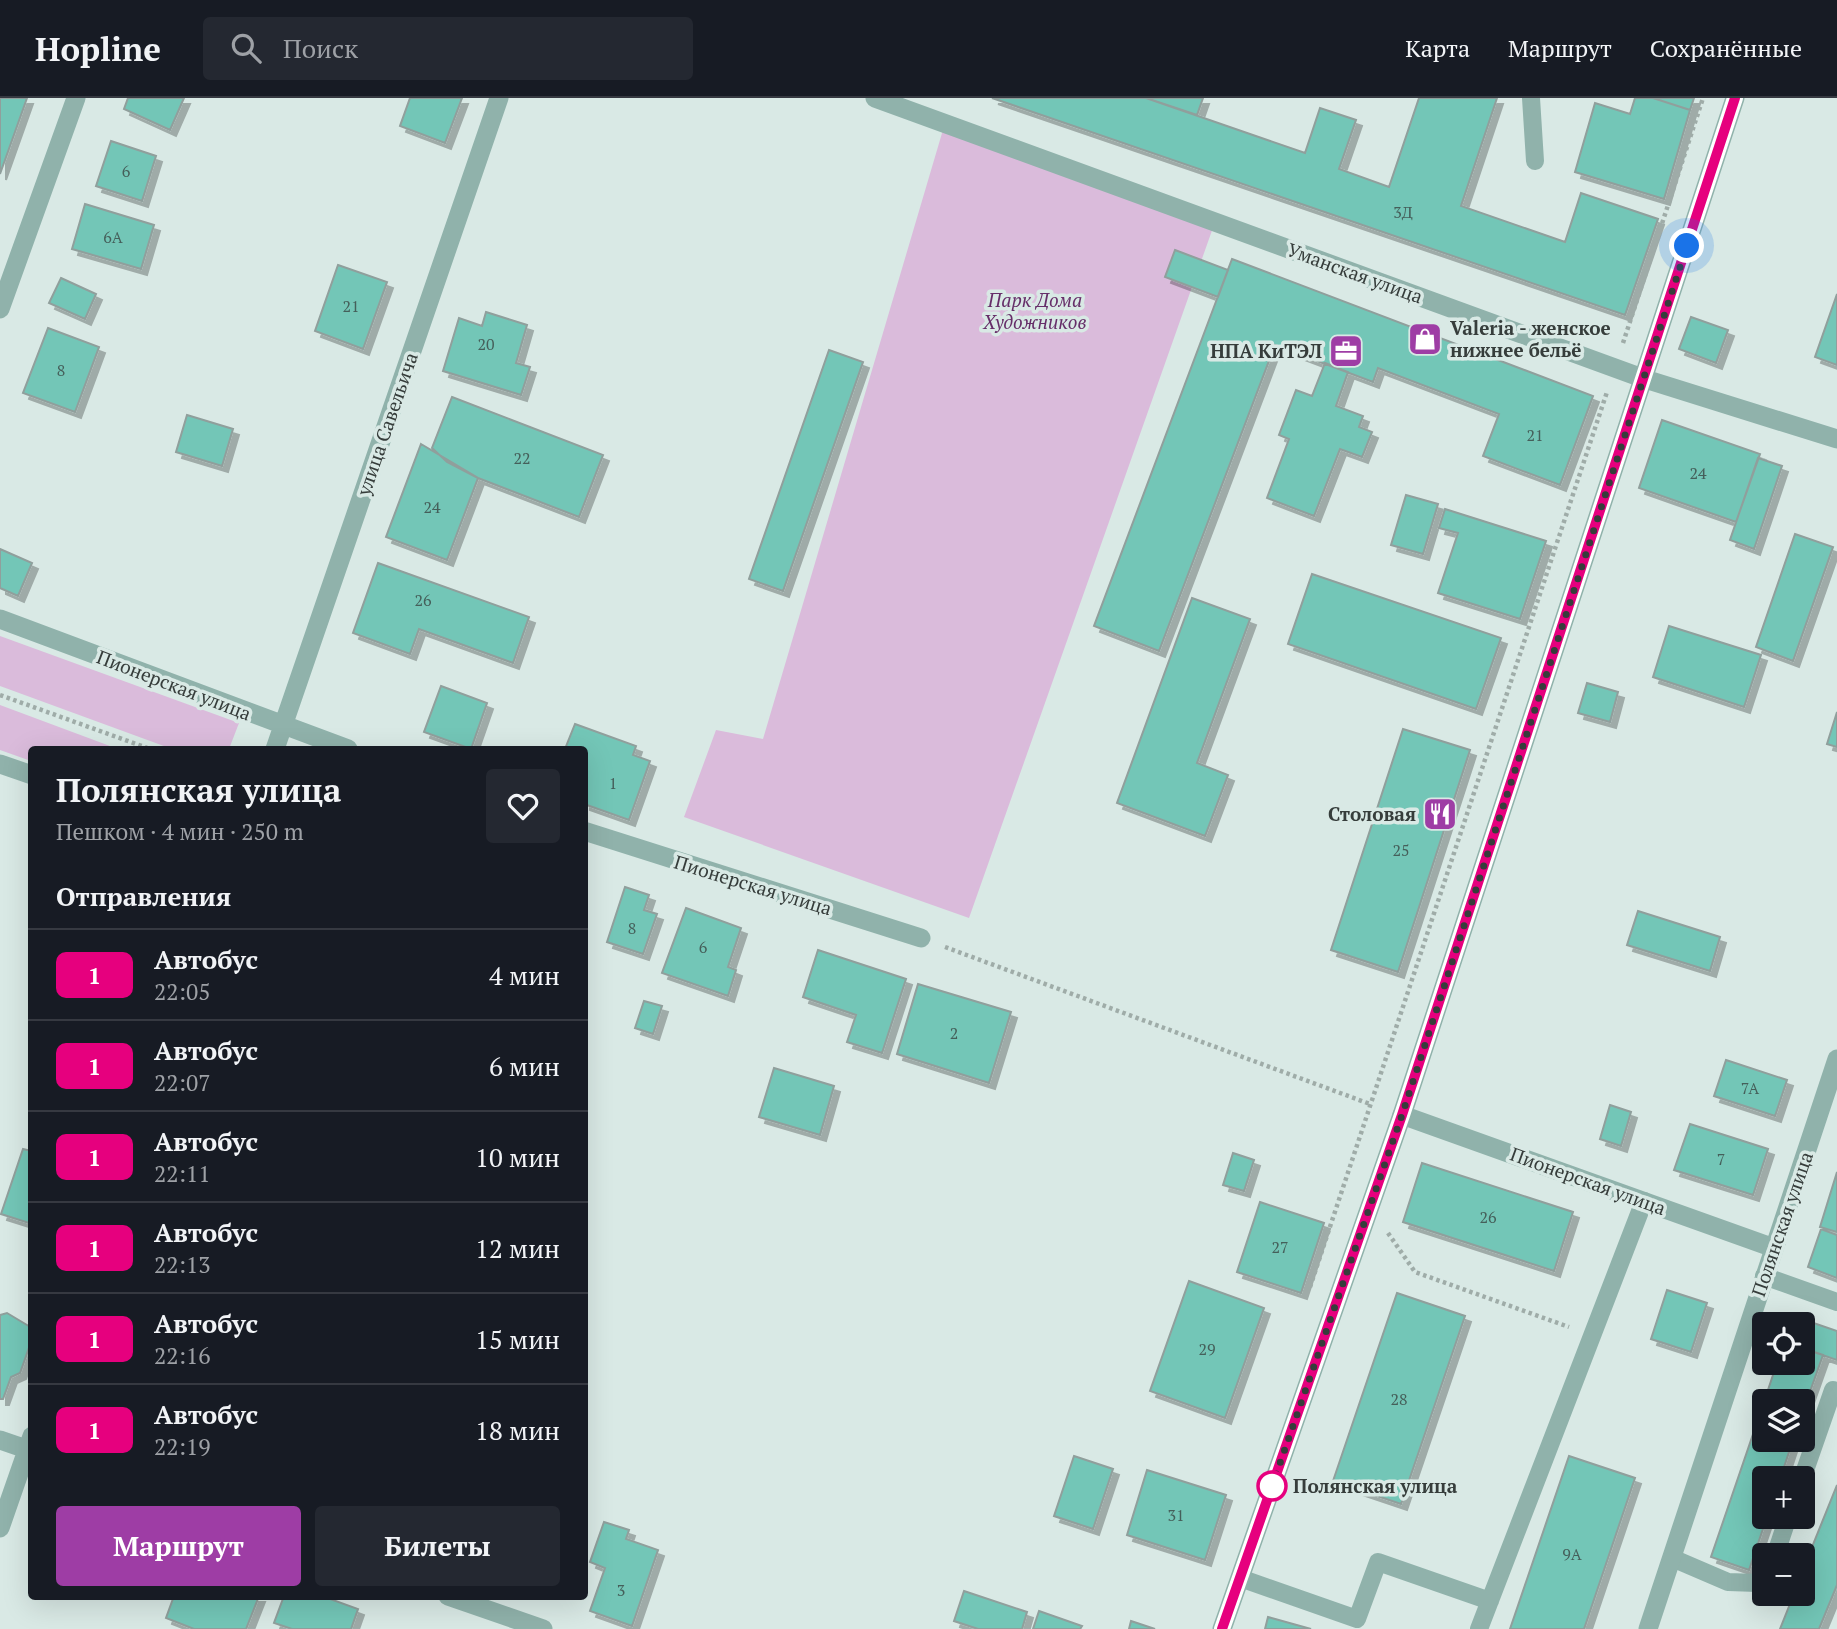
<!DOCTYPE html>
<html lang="ru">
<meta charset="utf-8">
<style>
:root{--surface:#171b24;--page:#242831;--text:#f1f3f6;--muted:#9ea1a6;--line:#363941;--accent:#9e3da5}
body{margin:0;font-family:"PT Serif",serif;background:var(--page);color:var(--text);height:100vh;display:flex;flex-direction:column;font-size:26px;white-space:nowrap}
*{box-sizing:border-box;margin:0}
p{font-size:23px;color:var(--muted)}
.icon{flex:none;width:38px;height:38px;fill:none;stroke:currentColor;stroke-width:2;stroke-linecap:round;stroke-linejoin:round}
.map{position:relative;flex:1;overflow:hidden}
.details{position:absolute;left:28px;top:648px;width:560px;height:854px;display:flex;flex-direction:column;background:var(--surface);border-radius:7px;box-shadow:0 7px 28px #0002}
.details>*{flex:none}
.badge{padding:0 14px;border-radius:10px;font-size:24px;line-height:46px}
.tools{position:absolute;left:1752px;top:1214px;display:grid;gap:14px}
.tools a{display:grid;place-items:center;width:63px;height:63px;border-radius:7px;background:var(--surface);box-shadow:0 7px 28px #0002;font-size:35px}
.you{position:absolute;width:35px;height:35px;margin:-18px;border:5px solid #fff;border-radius:50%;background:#1a73e8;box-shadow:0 0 0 10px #1a73e833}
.map>.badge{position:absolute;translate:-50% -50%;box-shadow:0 0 0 4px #fff}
h2{padding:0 28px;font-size:26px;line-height:63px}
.round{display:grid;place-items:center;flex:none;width:74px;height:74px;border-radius:7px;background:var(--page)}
.head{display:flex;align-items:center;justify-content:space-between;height:119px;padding:0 28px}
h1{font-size:33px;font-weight:700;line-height:52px}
.action{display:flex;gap:14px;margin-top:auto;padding:14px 28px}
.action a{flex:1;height:80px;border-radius:7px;background:var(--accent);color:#fff;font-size:28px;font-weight:700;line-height:80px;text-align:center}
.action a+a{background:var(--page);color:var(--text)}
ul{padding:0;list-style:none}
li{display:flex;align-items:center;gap:21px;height:91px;padding:0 28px;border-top:2px solid var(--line)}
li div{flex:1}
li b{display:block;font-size:26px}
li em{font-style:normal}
li .badge{min-width:77px;font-weight:700;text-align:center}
header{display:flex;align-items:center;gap:42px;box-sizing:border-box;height:98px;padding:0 35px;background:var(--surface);border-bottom:2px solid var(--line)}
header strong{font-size:33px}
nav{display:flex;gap:38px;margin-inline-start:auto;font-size:24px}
.search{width:490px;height:63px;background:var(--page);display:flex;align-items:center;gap:18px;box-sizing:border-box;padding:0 24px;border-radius:7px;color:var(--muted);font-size:26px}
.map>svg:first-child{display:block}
.green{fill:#dabbdb}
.building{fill:#73c6b7;stroke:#909f9c;stroke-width:2;filter:url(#shadow)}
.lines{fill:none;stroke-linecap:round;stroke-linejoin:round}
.path{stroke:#9faca8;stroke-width:4.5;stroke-dasharray:3.5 3.5;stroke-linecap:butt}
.service{stroke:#90b2ab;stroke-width:18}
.minor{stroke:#90b2ab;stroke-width:19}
.tertiary{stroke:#90b2ab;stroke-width:19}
.line-casing{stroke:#fff;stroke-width:16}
.line{stroke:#e6007e;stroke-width:10}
.walk{stroke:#363d3b;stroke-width:7;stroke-dasharray:0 12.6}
.stop-dot{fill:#fff;stroke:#e6007e;stroke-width:3.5}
.labels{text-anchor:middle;stroke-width:7;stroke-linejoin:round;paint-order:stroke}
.number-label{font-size:16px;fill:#455f5a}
.street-label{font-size:19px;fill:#363d3b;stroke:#d9e9e5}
.park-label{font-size:19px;font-style:italic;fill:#662e69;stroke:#d9e9e5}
.poi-label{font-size:19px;font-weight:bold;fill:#363d3b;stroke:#d9e9e5;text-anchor:end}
.stop-label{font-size:19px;font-weight:bold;fill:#363d3b;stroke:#d9e9e5;text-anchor:start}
</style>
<header>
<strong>Hopline</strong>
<div class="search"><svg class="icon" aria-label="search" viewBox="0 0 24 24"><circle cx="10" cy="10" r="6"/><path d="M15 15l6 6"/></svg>Поиск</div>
<nav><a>Карта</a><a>Маршрут</a><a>Сохранённые</a></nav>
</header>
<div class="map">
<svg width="1837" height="1531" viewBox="0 0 1837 1531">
<defs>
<filter id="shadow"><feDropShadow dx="6" dy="6" stdDeviation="0" flood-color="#0004"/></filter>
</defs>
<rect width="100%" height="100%" fill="#d9e9e5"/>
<path class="green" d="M945 25 1215 124 969 820 684 719 716 632 763 641Z
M0 538 239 625 229 651H172L0 588Z
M0 607 118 651H32L31 663 0 652Z"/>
<path class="building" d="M0 0H27L0 76Z
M128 0H184L170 32 124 11Z
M410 0H462L445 45 400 28Z
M992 0H1146L1305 55 1320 10 1356 22 1339 71 1389 89 1419 0H1497L1461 108 1565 144 1581 95 1658 121 1625 217Z
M1146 0H1203L1197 17Z
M1635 0H1653L1690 12 1664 101 1575 74 1595 5 1630 16Z
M1653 0H1694L1690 12Z
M111 43 156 58 142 103 96 88Z
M85 106 154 127 141 171 72 151Z
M1175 152 1228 172 1218 199 1165 179Z
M1232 161 1593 298 1560 387 1483 358 1499 316 1378 270 1373 284 1275 247 1159 553 1094 528Z
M338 167 387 184 363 251 315 233Z
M61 180 96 196 85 221 49 205Z
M1837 196V267L1815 259Z
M486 214 527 227 516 265 530 269 521 297 443 273 459 220 482 228Z
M1691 219 1728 232 1716 265 1679 251Z
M48 230 99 249 75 314 23 295Z
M829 252 863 264 783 493 749 481Z
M1325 265 1348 274 1336 308 1363 318 1359 329 1372 334 1362 359 1340 351 1314 418 1267 400 1289 341 1279 337 1296 292 1312 298Z
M452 299 603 357 579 419 478 380 447 364 432 350Z
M187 317 233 331 222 368 176 354Z
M1662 322 1760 356 1736 424 1639 390Z
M421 346 478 380 447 462 386 439Z
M1758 360 1782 368 1754 451 1730 442Z
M1406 397 1438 406 1423 456 1391 447Z
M1445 411 1546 443 1520 521 1438 495 1458 435 1439 430Z
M1795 436 1833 449 1793 563 1756 549Z
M0 451 32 465 18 498 0 490Z
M378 465 529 519 513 565 419 531 410 556 353 535Z
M1312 476 1501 540 1476 611 1288 546Z
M1192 500 1250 521 1197 665 1228 677 1205 738 1117 705Z
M1669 528 1761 557 1744 609 1653 579Z
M1587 585 1618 594 1610 624 1578 615Z
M441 588 487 605 471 651 424 634Z
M1837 614V649L1827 646Z
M575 626 636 648 633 657 650 663 629 722 584 706V651H565Z
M1403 631 1470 652 1398 874 1331 852Z
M625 789 649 797 644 812 657 816 643 856 607 844Z
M686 810 741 830 728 869 736 872 728 898 662 875Z
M1638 813 1720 839 1710 873 1627 847Z
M818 852 906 881 882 955 847 944 856 917 803 899Z
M918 886 1011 914 989 985 897 956Z
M644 903 662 908 653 936 635 930Z
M1726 962 1787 982 1775 1018 1714 998Z
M774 970 834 988 820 1037 759 1019Z
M1610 1007 1631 1014 1621 1048 1600 1041Z
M1690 1026 1768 1051 1753 1097 1674 1072Z
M23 1051 32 1053V1126L1 1116Z
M1233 1055 1254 1062 1244 1093 1223 1087Z
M1422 1065 1573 1114 1554 1173 1403 1124Z
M1837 1074V1134L1820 1129Z
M1260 1104 1324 1125 1301 1195 1237 1174Z
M1821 1131 1837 1137V1180L1808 1169Z
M1189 1183 1264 1210 1225 1320 1150 1293Z
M1667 1192 1707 1205 1691 1254 1651 1241Z
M1397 1195 1465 1218 1401 1406 1333 1383Z
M7 1215 32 1230V1241L20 1275 11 1279 3 1301H0V1217Z
M1799 1220 1837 1233V1262L1802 1250V1227H1797Z
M1802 1250 1823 1257 1802 1316V1304H1764L1777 1265H1802Z
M1764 1304V1342H1793L1780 1381H1764V1419H1767L1749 1472 1711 1459Z
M1074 1358 1113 1371 1093 1431 1054 1418Z
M1569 1358 1635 1380 1584 1531H1510Z
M1147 1372 1226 1397 1205 1462 1127 1437Z
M1837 1387V1487L1819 1531H1780L1794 1496H1802V1474Z
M604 1424 629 1432 626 1441 658 1452 632 1528 590 1513 605 1470 590 1464Z
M964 1493 1027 1514 1022 1531H978L954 1523Z
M174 1498H259L246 1531H194L166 1520Z
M284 1498H322L358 1511 351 1531H292L274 1525Z
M1039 1513 1082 1528 1080 1531H1033Z
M1268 1519 1311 1531H1265Z
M1131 1523 1155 1531H1129Z"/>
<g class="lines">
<path class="path" d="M1623 245 1703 0
M0 597 150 651
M945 849 1370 1006
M1388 1135 1415 1174 1569 1229
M1310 1189 1607 294"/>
<path class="service" d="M1531 0 1535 63
M1764 1178 1837 1204
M1802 1381 1833 1292 1837 1293
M1775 1458 1788 1419
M1672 1460 1728 1484 1758 1485 1764 1480
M1240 1480 1357 1521 1378 1464 1490 1503
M1479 1531 1644 1103"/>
<path class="minor" d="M875 0 1645 281 1837 341
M0 211 76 0
M0 521 348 651
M275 651 499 0
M0 666 32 677
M584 733 921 840
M1402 1017 1774 1150
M0 1342 32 1353
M0 1430 32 1338
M448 1498 543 1531
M1648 1531 1837 961"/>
<path class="tertiary" d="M1222 1531 1402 1017 1735 0"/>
</g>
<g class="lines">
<g class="line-casing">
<path id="line" d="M1222 1531 1402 1017 1735 0"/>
</g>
<use href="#line" class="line"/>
<path class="walk" d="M1272 1388 1402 1017 1687 148"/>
</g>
<defs>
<g id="shop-square" transform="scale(1.75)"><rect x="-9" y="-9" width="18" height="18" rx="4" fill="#9e3da5" stroke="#d9e9e5"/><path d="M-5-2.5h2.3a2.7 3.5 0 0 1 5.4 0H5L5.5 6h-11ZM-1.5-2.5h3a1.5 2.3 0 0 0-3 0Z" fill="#fff"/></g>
<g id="office-square" transform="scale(1.75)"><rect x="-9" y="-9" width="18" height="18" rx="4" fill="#9e3da5" stroke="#d9e9e5"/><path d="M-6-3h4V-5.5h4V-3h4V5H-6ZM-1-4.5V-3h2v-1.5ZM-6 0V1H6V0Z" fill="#fff"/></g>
<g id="restaurant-square" transform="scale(1.75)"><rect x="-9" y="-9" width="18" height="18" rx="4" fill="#9e3da5" stroke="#d9e9e5"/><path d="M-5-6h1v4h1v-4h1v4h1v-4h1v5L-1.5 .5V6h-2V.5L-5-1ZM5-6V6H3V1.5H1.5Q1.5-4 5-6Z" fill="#fff"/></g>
</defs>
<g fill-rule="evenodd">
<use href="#shop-square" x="1425" y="241"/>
<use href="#office-square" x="1346" y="253"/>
<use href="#restaurant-square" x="1440" y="716"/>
</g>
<circle class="stop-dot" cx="1272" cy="1388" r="14"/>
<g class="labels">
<g class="number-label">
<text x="126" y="79">6</text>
<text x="1403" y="120">3Д</text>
<text x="113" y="145">6А</text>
<text x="351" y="214">21</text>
<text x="486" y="252">20</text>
<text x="61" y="278">8</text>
<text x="1535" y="343">21</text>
<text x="522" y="366">22</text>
<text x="1698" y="381">24</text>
<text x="432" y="415">24</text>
<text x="423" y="508">26</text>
<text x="613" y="691">1</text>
<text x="1401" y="758">25</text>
<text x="632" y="836">8</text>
<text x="703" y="855">6</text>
<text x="954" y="941">2</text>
<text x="1750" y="996">7А</text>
<text x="1721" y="1067">7</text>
<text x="1488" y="1125">26</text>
<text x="1280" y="1155">27</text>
<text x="1207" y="1257">29</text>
<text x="1399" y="1307">28</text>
<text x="1176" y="1423">31</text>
<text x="1572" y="1462">9А</text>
<text x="621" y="1498">3</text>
</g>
<g class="street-label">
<text transform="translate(1355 175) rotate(20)" y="7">Уманская улица</text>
<text transform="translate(387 326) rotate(-71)" y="7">улица Савельича</text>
<text transform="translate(174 587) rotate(21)" y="7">Пионерская улица</text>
<text transform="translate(753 787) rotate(17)" y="7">Пионерская улица</text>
<text transform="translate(1588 1083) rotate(20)" y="7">Пионерская улица</text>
<text transform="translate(1782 1126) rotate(-71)" y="7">Полянская улица</text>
</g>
<g class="park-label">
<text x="1035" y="209">Парк Дома<tspan x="1035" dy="22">Художников</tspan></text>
</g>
<g class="poi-label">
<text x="1450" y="237" text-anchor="start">Valeria - женское<tspan x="1450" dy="22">нижнее бельё</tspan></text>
<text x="1322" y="260">НПА КиТЭЛ</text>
<text x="1416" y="723">Столовая</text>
</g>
<g class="stop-label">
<text x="1293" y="1395">Полянская улица</text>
</g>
</g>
</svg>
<div class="tools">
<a><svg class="icon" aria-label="locate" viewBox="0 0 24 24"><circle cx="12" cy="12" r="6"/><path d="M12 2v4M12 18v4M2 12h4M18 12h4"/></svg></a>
<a><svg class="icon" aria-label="layers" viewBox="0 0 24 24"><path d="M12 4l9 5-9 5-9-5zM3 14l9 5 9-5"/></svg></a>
<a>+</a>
<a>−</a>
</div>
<div class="you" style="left:1687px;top:148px"></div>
<section class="details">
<div class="head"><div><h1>Полянская улица</h1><p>Пешком · 4 мин · 250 m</p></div><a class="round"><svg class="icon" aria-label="heart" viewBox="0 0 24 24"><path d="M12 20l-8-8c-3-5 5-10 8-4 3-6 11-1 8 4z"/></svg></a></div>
<h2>Отправления</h2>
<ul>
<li><span class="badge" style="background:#e6007e;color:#fff">1</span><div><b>Автобус</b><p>22:05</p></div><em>4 мин</em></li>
<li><span class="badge" style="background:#e6007e;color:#fff">1</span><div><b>Автобус</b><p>22:07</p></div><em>6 мин</em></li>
<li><span class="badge" style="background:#e6007e;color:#fff">1</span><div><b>Автобус</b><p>22:11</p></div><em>10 мин</em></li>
<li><span class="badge" style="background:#e6007e;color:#fff">1</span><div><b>Автобус</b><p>22:13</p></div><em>12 мин</em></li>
<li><span class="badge" style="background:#e6007e;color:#fff">1</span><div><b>Автобус</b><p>22:16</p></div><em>15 мин</em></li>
<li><span class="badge" style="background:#e6007e;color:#fff">1</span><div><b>Автобус</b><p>22:19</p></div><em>18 мин</em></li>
</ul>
<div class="action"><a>Маршрут</a><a>Билеты</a></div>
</section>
</div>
